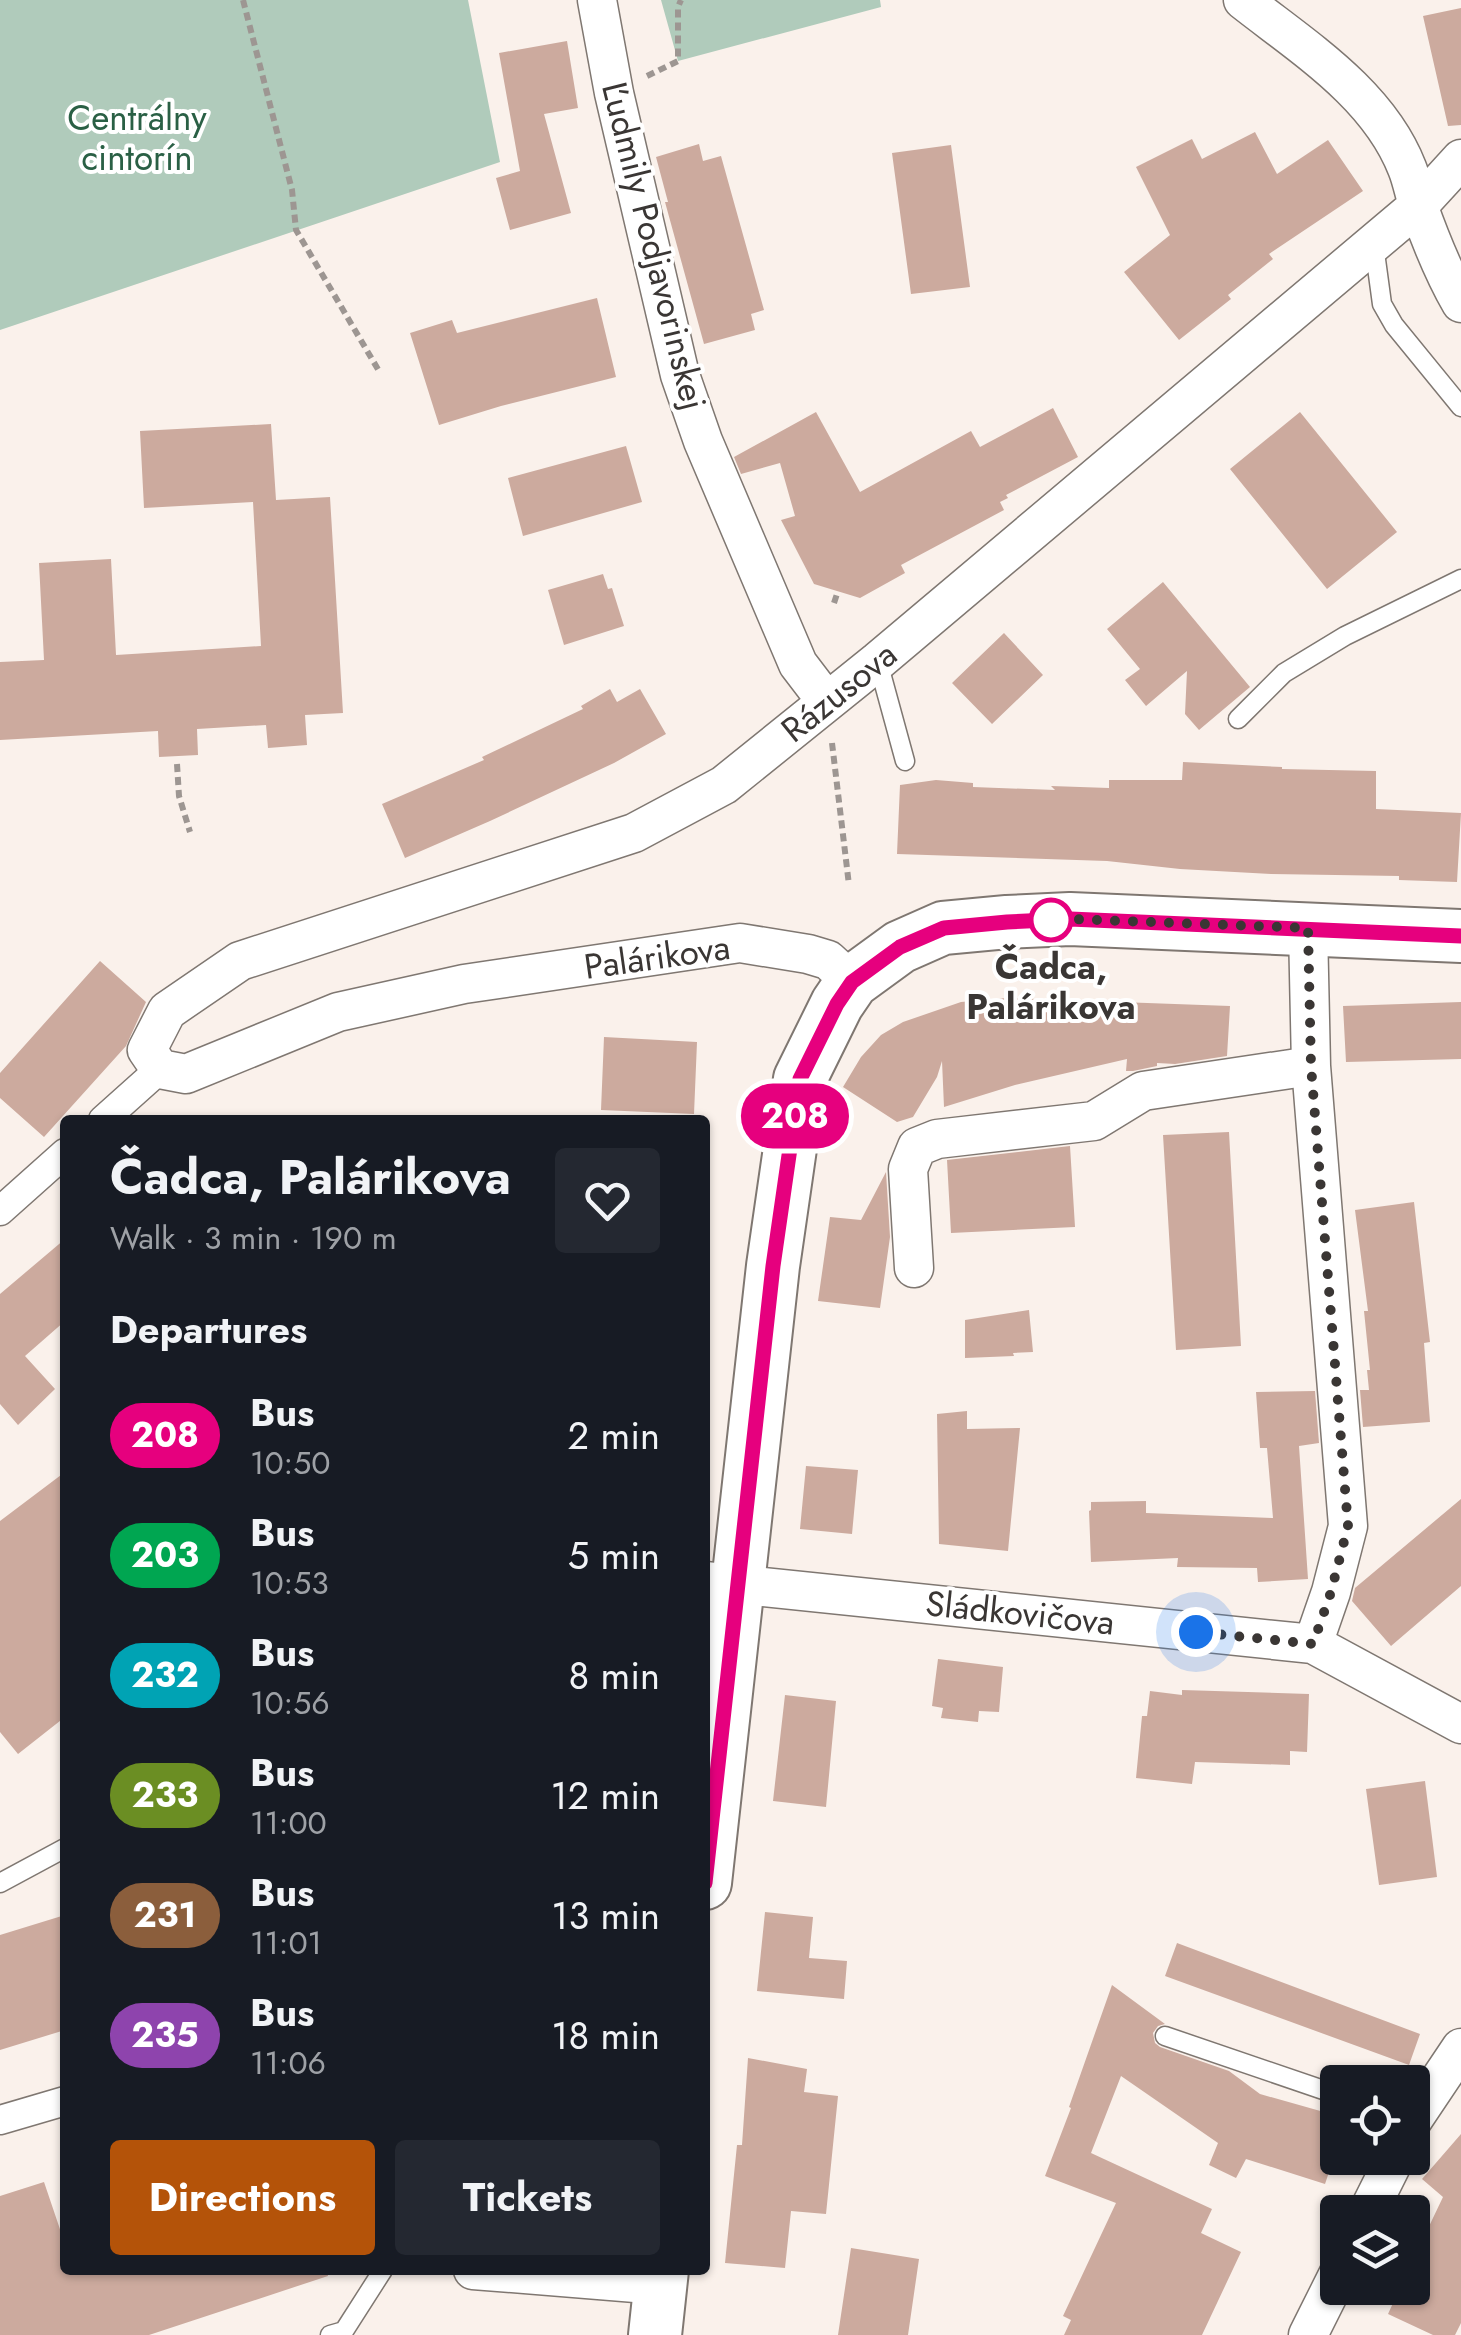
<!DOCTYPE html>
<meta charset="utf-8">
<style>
:root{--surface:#171b24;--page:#242831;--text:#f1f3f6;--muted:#9ea1a6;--accent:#b45309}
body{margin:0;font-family:Jost,sans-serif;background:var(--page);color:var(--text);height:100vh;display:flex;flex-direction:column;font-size:38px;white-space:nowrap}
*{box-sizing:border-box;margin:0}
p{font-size:32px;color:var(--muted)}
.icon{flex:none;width:55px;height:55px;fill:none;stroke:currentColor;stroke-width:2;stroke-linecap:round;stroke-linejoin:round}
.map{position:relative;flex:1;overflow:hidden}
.side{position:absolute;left:60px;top:1115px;width:650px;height:1160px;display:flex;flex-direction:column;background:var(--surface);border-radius:10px;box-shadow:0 2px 8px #0004}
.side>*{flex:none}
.badge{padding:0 20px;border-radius:32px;font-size:35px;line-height:65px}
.buttons{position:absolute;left:1320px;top:2065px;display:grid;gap:20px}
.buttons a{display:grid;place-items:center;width:110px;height:110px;border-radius:10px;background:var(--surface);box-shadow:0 2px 8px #0004;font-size:50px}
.you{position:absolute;width:50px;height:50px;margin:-25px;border:8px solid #fff;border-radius:50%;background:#1a73e8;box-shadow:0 0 0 15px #1a73e833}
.map>.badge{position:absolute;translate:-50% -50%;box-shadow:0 0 0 5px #fff}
h2{padding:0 50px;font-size:38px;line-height:90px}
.round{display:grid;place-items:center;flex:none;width:105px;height:105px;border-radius:10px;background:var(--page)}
.head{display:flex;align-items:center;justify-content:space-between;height:170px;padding:0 50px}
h1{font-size:48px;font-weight:700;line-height:75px}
.cta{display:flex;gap:20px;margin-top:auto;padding:20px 50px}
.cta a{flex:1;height:115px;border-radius:10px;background:var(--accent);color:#fff;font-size:40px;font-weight:700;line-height:115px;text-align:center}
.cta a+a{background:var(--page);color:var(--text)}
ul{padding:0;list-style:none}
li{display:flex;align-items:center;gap:30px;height:120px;padding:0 50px}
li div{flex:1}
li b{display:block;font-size:38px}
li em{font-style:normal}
li .badge{min-width:110px;font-weight:700;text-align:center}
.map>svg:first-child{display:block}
.green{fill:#b0cbbb}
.building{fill:#ccaa9e}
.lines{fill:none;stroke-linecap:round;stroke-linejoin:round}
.service-casing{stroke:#7f7771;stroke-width:21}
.pedestrian-casing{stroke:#7f7771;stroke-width:31}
.minor-casing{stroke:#7f7771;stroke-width:41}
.secondary-casing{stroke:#7f7771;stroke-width:56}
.path{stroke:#9d9692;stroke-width:6;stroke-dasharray:8 5;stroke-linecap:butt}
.service{stroke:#fff;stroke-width:18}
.pedestrian{stroke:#fff;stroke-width:28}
.minor{stroke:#fff;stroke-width:38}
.secondary{stroke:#fff;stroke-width:52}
.line-casing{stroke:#fff;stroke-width:22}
.line{stroke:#e6007e;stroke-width:15}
.walk{stroke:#3a3634;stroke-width:10;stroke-dasharray:0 18}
.stop-dot{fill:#fff;stroke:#e6007e;stroke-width:5}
.labels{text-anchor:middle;stroke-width:8;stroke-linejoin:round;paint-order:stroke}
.park-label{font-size:35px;fill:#2a6045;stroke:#fff}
.street-label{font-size:35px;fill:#3a3634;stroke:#fff}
.stop-label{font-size:35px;font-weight:bold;fill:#3a3634;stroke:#fff}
</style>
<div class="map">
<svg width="1461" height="2335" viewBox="0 0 1461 2335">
<rect width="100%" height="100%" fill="#faf1eb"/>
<path class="green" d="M0 0H468L500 162 0 330Z
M661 0H880L881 7 678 61Z"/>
<path class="building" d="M1461 8V125L1448 126 1423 16Z
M567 41 578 108 544 114 571 213 510 230 496 178 520 171 499 53Z
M1255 132 1277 174 1328 140 1363 191 1269 254 1273 259 1228 295 1231 299 1179 340 1124 272 1170 235 1136 167 1192 139 1202 159Z
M699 144 703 161 721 156 764 310 751 314 755 330 704 344 665 202H668L656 157Z
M951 145 970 287 911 294 892 153Z
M597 298 616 377 501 406 439 425 410 333 452 320 457 333Z
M1053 408 1078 457 1006 495 1008 498 1000 502 1004 510 901 565 905 573 860 598 814 584 781 520 795 516 780 463 741 474 734 457 816 412 860 492 971 431 980 447Z
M1300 412 1397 532 1327 589 1230 469Z
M271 424 276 500 330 497 343 713 305 715 307 745 268 748 266 725 197 729 198 755 159 757 158 731 0 740V662L44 660 39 563 111 559 116 655 261 646 253 502 144 508 140 431Z
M626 446 642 502 523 536 508 478Z
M603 574 608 589 612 588 624 626 564 645 548 590Z
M1163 582 1250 687 1199 730 1185 714 1187 671 1146 706 1125 680 1140 669 1107 629Z
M1004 633 1043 675 992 724 952 683Z
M610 689 617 702 640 689 666 734 614 763 490 821 405 858 382 804 484 760 482 757 583 709 581 706Z
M1183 762 1282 767V769L1376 771V809L1461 813 1457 882 1399 880V876L1271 874 1180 869 1107 861 897 854 900 785 936 780 973 783V787L1055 790 1051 786 1109 788V780H1182Z
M100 961 146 1002 126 1046 44 1137 0 1098V1073Z
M1007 998 1230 1006 1227 1056 1175 1064 1157 1063V1066L1133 1071H1126L1127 1059 1015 1085 944 1107 942 1061 937 1077 913 1117 897 1122 843 1087 861 1057 881 1035 903 1022 961 1002Z
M1461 1002V1059L1346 1062 1343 1006Z
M604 1037 697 1042 694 1114 601 1110Z
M1229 1132 1241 1346 1176 1350 1163 1135Z
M1070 1146 1075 1227 951 1233 947 1160Z
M886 1172 890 1237 880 1308 818 1301 830 1217 861 1220Z
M1414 1202 1430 1342 1424 1343 1430 1422 1363 1427 1360 1390H1369L1367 1370H1370L1364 1311H1368L1355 1210Z
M65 1239V1321L25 1356 55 1389 18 1425 0 1404V1294Z
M1029 1310 1033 1352 1013 1353 1014 1356 965 1358V1320Z
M1315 1391 1319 1443 1299 1446 1308 1579 1258 1582 1257 1568 1177 1567 1178 1558 1091 1562 1089 1511 1091 1510V1502L1146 1501V1513L1273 1518 1267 1448H1260L1256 1392Z
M967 1411V1429L1020 1428 1008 1551 939 1544 937 1414Z
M806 1466 858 1470 852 1534 800 1529Z
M65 1472V1717L18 1754 0 1732V1521Z
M1461 1499V1586L1391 1646 1352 1601 1355 1588Z
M938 1659 1003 1667 999 1712 979 1711 978 1722 941 1718 943 1708 932 1706Z
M1182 1690 1309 1694 1307 1752 1290 1751V1765L1195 1762 1192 1784 1136 1778 1142 1716H1147L1150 1691 1182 1695Z
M785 1695 836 1701 826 1807 773 1801Z
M1425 1781 1437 1877 1379 1885 1366 1789Z
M765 1912 813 1917 809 1958 847 1961 844 1999 757 1991Z
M65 1915V2030L0 2050V1935Z
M1177 1943 1420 2034 1409 2065 1165 1976Z
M1112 1985 1165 2024 1158 2026 1153 2033 1155 2043 1160 2047 1229 2071 1260 2094 1338 2116V2145L1325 2184 1246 2159 1236 2178 1209 2165 1218 2143 1121 2076 1091 2153 1212 2209 1201 2233 1241 2252 1202 2335H1064L1071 2320 1063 2316 1116 2203 1045 2176 1071 2108 1069 2107Z
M748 2058 807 2069 804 2092 838 2096 826 2214 791 2211 785 2268 725 2263 737 2145H742Z
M1461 2134V2323L1455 2335H1433L1388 2314 1400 2288H1412V2262L1443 2197 1422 2179Z
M44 2182 65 2244V2270H327L328 2276 149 2335H0V2196Z
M851 2248 919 2259 908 2335H838Z"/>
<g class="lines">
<g class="service-casing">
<path id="service" d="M1374 245 1382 304 1394 325 1461 407
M878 662 905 761
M1238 719 1284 673 1345 636 1461 579
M0 1883 65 1848
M1165 2036 1338 2095
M330 2335 344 2331 383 2270"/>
</g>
<g class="pedestrian-casing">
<path id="pedestrian" d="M103 1120 160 1069
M0 1211 65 1153
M0 2120 65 2101"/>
</g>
<g class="minor-casing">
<path id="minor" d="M597 0 614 93 680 375 703 441 798 664 827 702
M1243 0C1304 48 1378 94 1407 168 1412 180 1414 193 1418 205 1430 239 1443 272 1461 303
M1308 928 1311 1066 1348 1526 1331 1592 1313 1644
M852 982 828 960 808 954 740 943 464 984 338 1012 186 1074 160 1069 147 1050 167 1011 240 961 634 833 724 785 878 661 1419 205 1461 159
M914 1268 908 1169 917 1147 937 1139 1094 1121 1143 1091 1311 1066
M705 1581 1313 1644 1461 1724
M1412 2121 1461 2048
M1368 2212 1395 2158
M473 2270 660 2285
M1308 2335 1338 2275"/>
</g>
<g class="secondary-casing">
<path id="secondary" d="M705 1883 773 1266 800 1079 837 1004 852 982 900 947 943 928 1007 922 1070 919 1461 936
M655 2335 662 2270"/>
</g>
<path class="path" d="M243 0 292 190 296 230 379 371
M647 76 678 61V7L681 0
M834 603 838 591
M832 743 849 885
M177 764 179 796 190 832"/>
<use href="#service" class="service"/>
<use href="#pedestrian" class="pedestrian"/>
<use href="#minor" class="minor"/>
<use href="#secondary" class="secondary"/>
</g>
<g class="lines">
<g class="line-casing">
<path id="line" d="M705 1883 773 1266 800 1079 837 1004 852 982 900 947 944 928 1007 922 1070 919 1461 936"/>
</g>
<use href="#line" class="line"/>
<path class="walk" d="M1051 920H1038L1070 919 1308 928 1311 1066 1348 1526 1331 1592 1313 1644 1196 1632"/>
</g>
<circle class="stop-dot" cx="1051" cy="920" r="20"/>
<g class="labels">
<g class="park-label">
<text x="137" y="130">Centrálny<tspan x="137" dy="40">cintorín</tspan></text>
</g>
<g class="street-label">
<text transform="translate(654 246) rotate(76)" y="12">Ľudmily Podjavorinskej</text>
<text transform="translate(839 692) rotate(-39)" y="12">Rázusova</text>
<text transform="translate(657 957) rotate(-8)" y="12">Palárikova</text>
<text transform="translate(1020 1613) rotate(6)" y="12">Sládkovičova</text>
</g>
<g class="stop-label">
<text x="1051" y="979">Čadca,<tspan x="1051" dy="40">Palárikova</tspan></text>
</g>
</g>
</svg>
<div class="buttons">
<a><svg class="icon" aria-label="locate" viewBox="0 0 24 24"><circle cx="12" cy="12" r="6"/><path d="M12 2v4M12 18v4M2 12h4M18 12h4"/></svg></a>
<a><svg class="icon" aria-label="layers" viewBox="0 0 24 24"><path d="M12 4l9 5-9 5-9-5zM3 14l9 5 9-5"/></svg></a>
</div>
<div class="you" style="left:1196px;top:1632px"></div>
<b class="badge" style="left:795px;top:1116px;background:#e6007e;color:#fff">208</b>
<section class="side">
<div class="head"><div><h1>Čadca, Palárikova</h1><p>Walk · 3 min · 190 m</p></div><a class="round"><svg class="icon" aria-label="heart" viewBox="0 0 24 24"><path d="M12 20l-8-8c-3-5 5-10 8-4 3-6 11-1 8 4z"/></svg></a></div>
<h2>Departures</h2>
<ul>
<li><span class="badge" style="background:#e6007e;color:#fff">208</span><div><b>Bus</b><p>10:50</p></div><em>2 min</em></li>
<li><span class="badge" style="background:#00a651;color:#fff">203</span><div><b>Bus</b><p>10:53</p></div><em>5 min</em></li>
<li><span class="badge" style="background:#00a3b4;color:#fff">232</span><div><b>Bus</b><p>10:56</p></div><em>8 min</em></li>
<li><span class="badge" style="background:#6b8e23;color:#fff">233</span><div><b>Bus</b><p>11:00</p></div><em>12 min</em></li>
<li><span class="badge" style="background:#8b5e3c;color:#fff">231</span><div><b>Bus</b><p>11:01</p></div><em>13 min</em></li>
<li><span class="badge" style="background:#8e44ad;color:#fff">235</span><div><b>Bus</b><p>11:06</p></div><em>18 min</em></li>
</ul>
<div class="cta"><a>Directions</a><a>Tickets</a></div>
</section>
</div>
